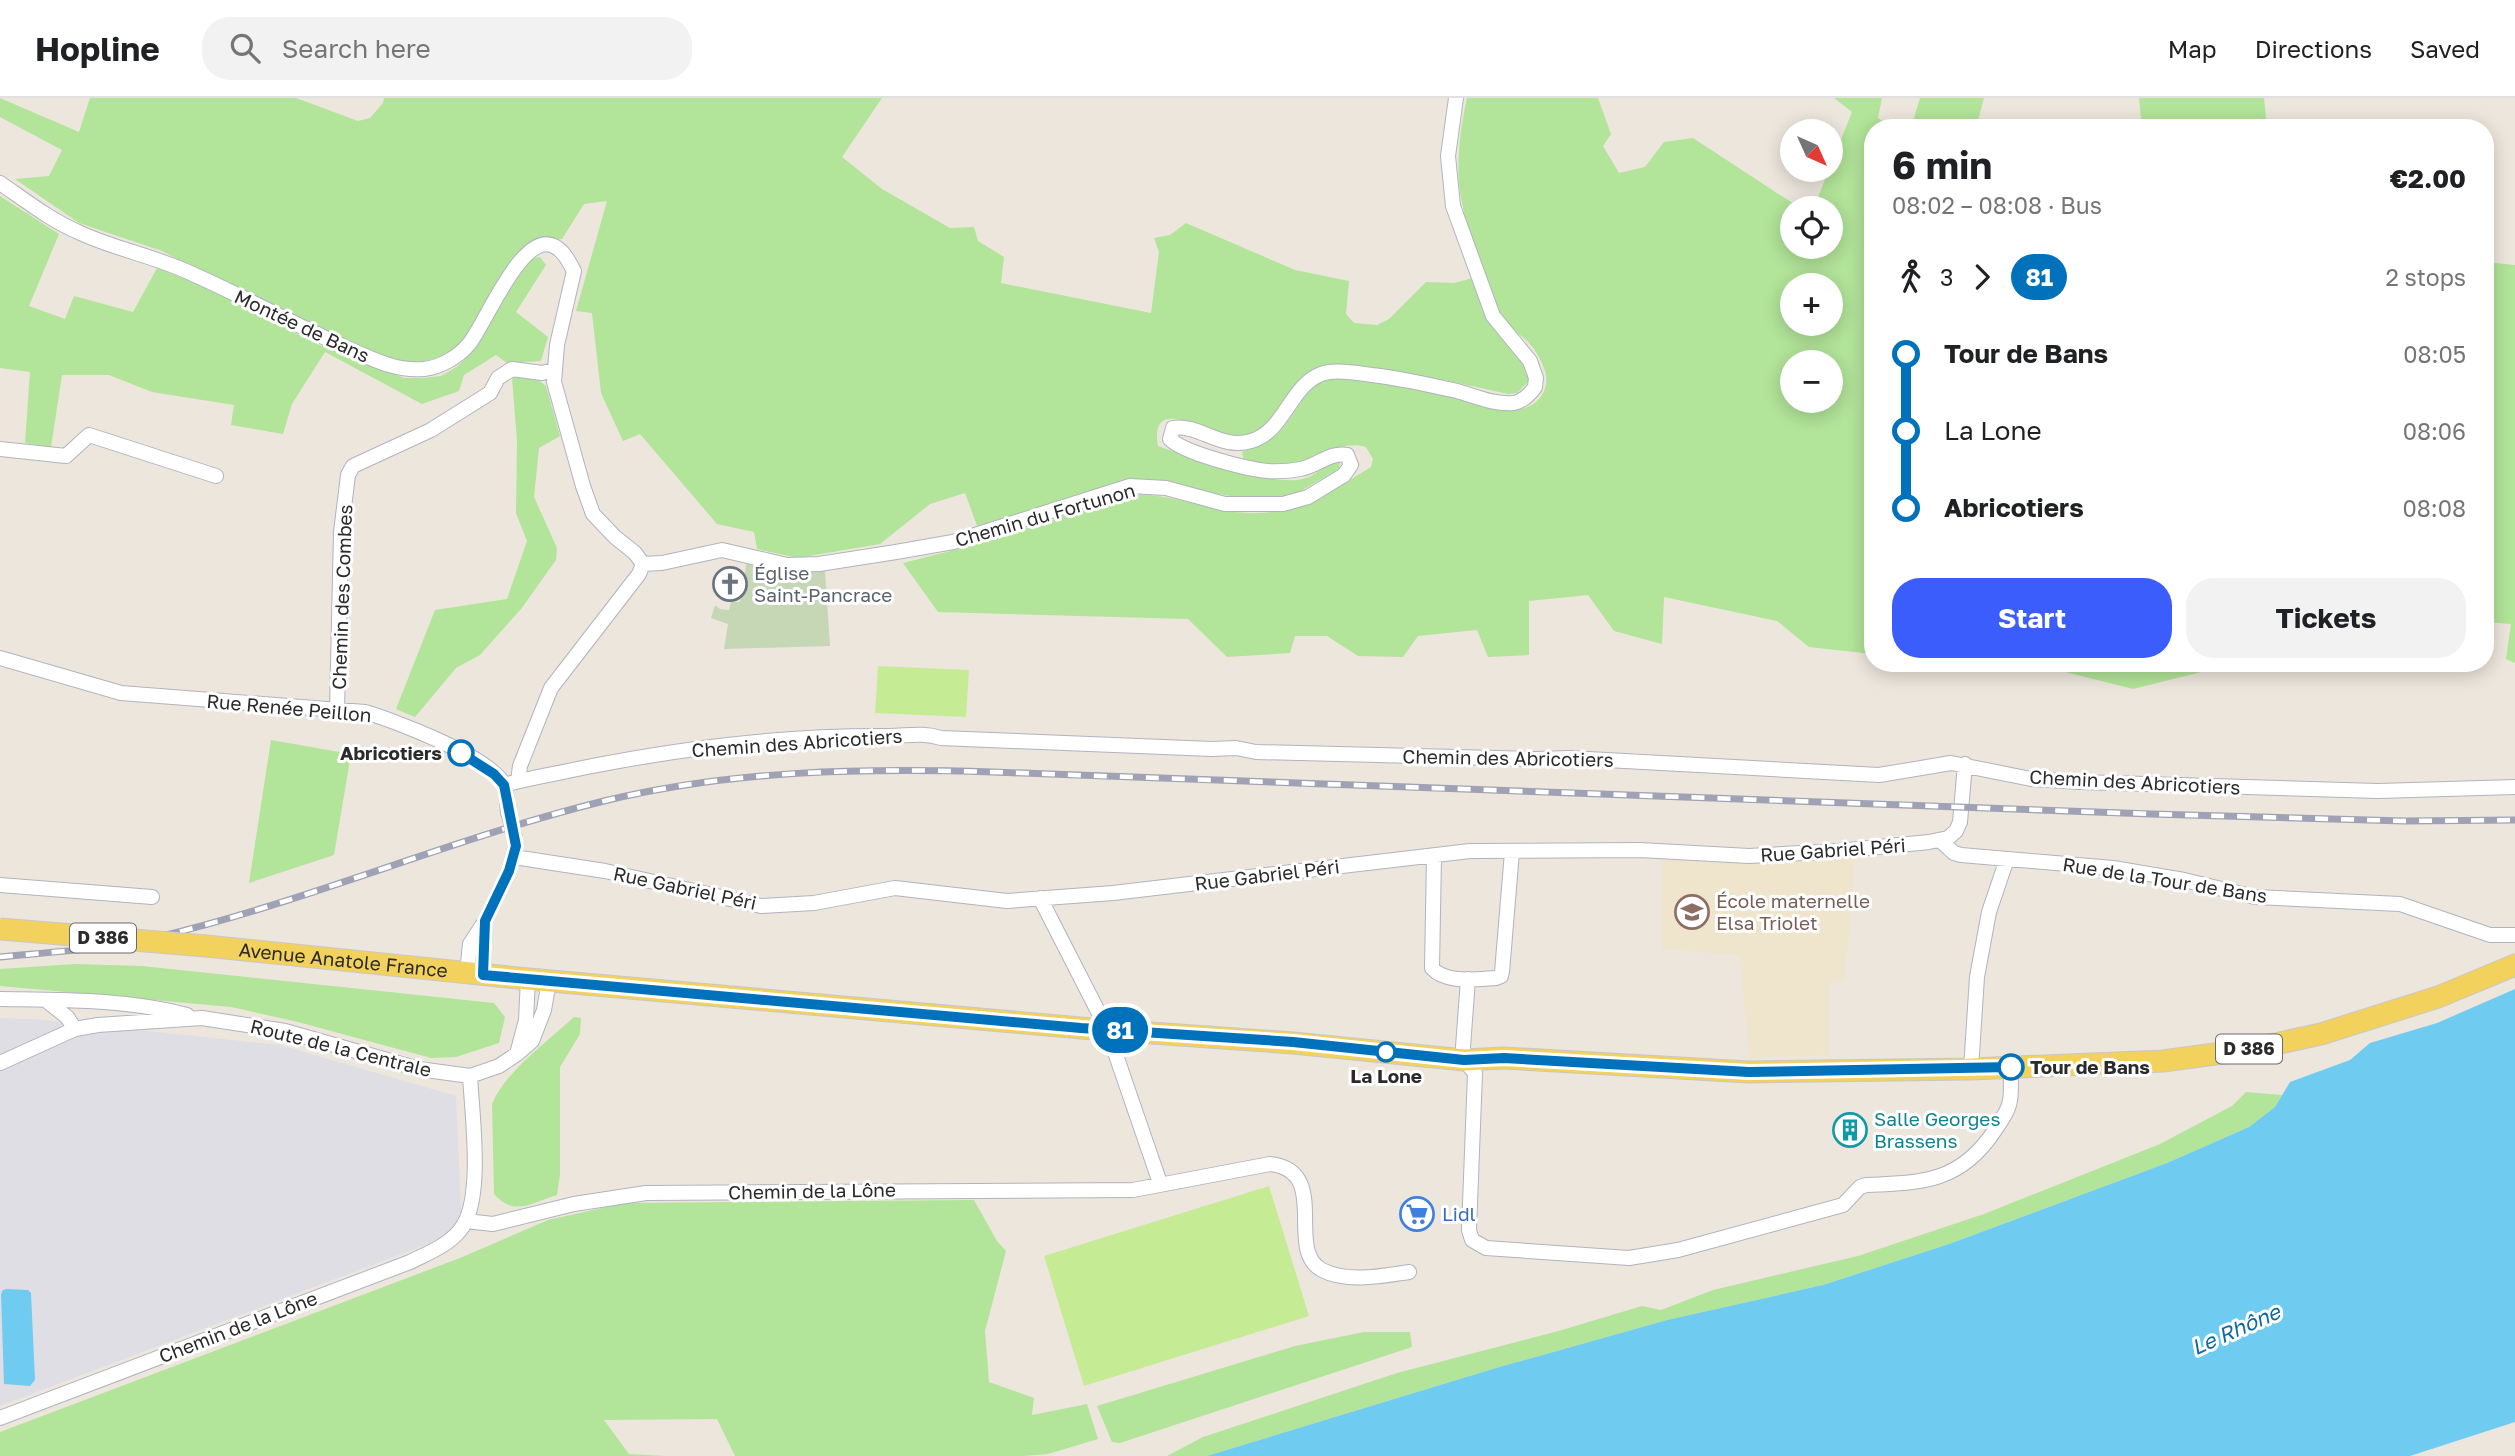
<!DOCTYPE html>
<meta charset="utf-8">
<style>
:root{--surface:#fff;--page:#f2f2f2;--text:#202124;--muted:#757577;--line:#e0e0e0;--accent:#3b5dfc}
body{margin:0;font-family:"Golos Text",sans-serif;background:var(--page);color:var(--text);height:100vh;display:flex;flex-direction:column;font-size:26px;white-space:nowrap}
*{box-sizing:border-box;margin:0}
p{font-size:23px;color:var(--muted)}
.icon{flex:none;width:38px;height:38px;fill:none;stroke:currentColor;stroke-width:2;stroke-linecap:round;stroke-linejoin:round}
.map{position:relative;flex:1;overflow:hidden}
.side{position:absolute;left:1864px;top:21px;width:630px;height:553px;display:flex;flex-direction:column;background:var(--surface);border-radius:28px;box-shadow:0 4px 18px #0003}
.side>*{flex:none}
.badge{padding:0 14px;border-radius:23px;font-size:24px;line-height:46px}
.needle{width:46px;rotate:135deg}
.controls{position:absolute;left:1780px;top:21px;display:grid;gap:14px}
.controls a{display:grid;place-items:center;width:63px;height:63px;border-radius:50%;background:var(--surface);box-shadow:0 4px 18px #0003;font-size:35px}
.map>.badge{position:absolute;translate:-50% -50%;box-shadow:0 0 0 4px #fff}
.legs{display:flex;align-items:center;gap:10px;height:77px;padding:0 28px;font-size:23px}
.legs p{margin-inline-start:auto}
.headline{display:flex;align-items:center;justify-content:space-between;height:119px;padding:0 28px}
h1{font-size:38px;font-weight:700;line-height:52px}
.action{display:flex;gap:14px;margin-top:auto;padding:14px 28px}
.action a{flex:1;height:80px;border-radius:28px;background:var(--accent);color:#fff;font-size:28px;font-weight:700;line-height:80px;text-align:center}
.action a+a{background:var(--page);color:var(--text)}
ul{padding:0 28px;list-style:none}
li{display:flex;align-items:center;gap:24px;height:77px;font-size:26px}
li i{display:grid;place-items:center;width:10px;height:100%;margin:0 9px;background:currentColor}
li i::after{content:'';width:18px;height:18px;margin:-9px;border:5px solid;border-radius:50%;background:var(--surface)}
li p{margin-inline-start:auto}
li:first-child i{background:linear-gradient(#0000 50%,currentColor 0)}
li:last-child i{background:linear-gradient(currentColor 50%,#0000 0)}
header{display:flex;align-items:center;gap:42px;box-sizing:border-box;height:98px;padding:0 35px;background:var(--surface);border-bottom:2px solid var(--line)}
header strong{font-size:33px}
nav{display:flex;gap:38px;margin-inline-start:auto;font-size:24px}
.search{width:490px;height:63px;background:var(--page);display:flex;align-items:center;gap:18px;box-sizing:border-box;padding:0 24px;border-radius:28px;color:var(--muted);font-size:26px}
.map>svg:first-child{display:block}
.industrial{fill:#e0dee5}
.education{fill:#efe4cc}
.green{fill:#b2e499;fill-rule:evenodd}
.cemetery{fill:#c5d7b4}
.pitch{fill:#c6eb95}
.water{fill:#6fccf0}
.lines{fill:none;stroke-linecap:round;stroke-linejoin:round}
.minor-casing{stroke:#b1b3bf;stroke-width:16}
.primary-casing{stroke:#c8c8c8;stroke-width:23}
.minor{stroke:#fff;stroke-width:14}
.primary{stroke:#f2d15d;stroke-width:21}
.rail-casing{stroke:#9fa2b5;stroke-width:7}
.rail{stroke:#fff;stroke-width:4.5;stroke-dasharray:13;stroke-linecap:butt}
.minor-bridge-casing{stroke:#b1b3bf;stroke-width:16;stroke-linecap:butt}
.primary-bridge-casing{stroke:#c8c8c8;stroke-width:23;stroke-linecap:butt}
.minor-bridge{stroke:#fff;stroke-width:14}
.primary-bridge{stroke:#f2d15d;stroke-width:21}
.line-1-casing{stroke:#fff;stroke-width:16}
.line-1{stroke:#0072bc;stroke-width:10}
.stop-1-dot{fill:#fff;stroke:#0072bc;stroke-width:3.5}
.labels{text-anchor:middle;stroke-width:6;stroke-linejoin:round;paint-order:stroke}
.shield{fill:#fff;stroke:#6b6b6b;stroke-width:2}
.shield-label{font-size:18px;font-weight:bold;fill:#2b2b2b}
.street-label{font-size:19px;fill:#2b2b2b;stroke:#fff}
.worship-label{font-size:19px;fill:#5b616d;stroke:#fff;text-anchor:start}
.stop-label{font-size:19px;font-weight:bold;fill:#2b2b2b;stroke:#fff;text-anchor:end}
.education-label{font-size:19px;fill:#785e54;stroke:#fff;text-anchor:start}
.culture-label{font-size:19px;fill:#0d838f;stroke:#fff;text-anchor:start}
.shop-label{font-size:19px;fill:#366cbe;stroke:#fff;text-anchor:start}
.water-label{font-size:21px;font-style:italic;fill:#0c6a9e;stroke:#fff}
</style>
<header>
<strong>Hopline</strong>
<div class="search"><svg class="icon" aria-label="search" viewBox="0 0 24 24"><circle cx="10" cy="10" r="6"/><path d="M15 15l6 6"/></svg>Search here</div>
<nav><a>Map</a><a>Directions</a><a>Saved</a></nav>
</header>
<div class="map">
<svg width="2515" height="1358" viewBox="0 0 2515 1358">
<rect width="100%" height="100%" fill="#ede6dd"/>
<path class="industrial" d="M0 920 34 921 280 947 456 998 462 1133 0 1308Z"/>
<path class="education" d="M1855 758 1845 883 1830 886V957L1749 960 1740 857 1662 851 1663 762Z"/>
<path class="green" d="M0 0 79 34 90 0H296L358 23 370 20 383 5 384 0H882L842 59 882 91 950 130 974 129 978 143 1004 159 1001 185 1151 215 1159 154 1154 140 1170 137 1186 125 1295 172 1349 183 1346 216 1354 225 1377 227 1389 221 1426 184 1454 185 1473 180 1528 272 1529 283 1517 295 1508 296 1449 283 1350 267 1330 268C1310 287 1267 339 1239 340 1213 340 1148 292 1158 348 1190 359 1275 391 1306 380 1316 377 1325 368 1334 363L1340 365 1339 371 1299 394 1275 401H1249L1206 394 1155 382 979 433 965 395 930 406 880 446 797 460 757 451 754 434 717 426 640 336 623 343 601 295 592 215 576 213 607 103 584 106 562 141 539 142 470 235 450 256 418 265 391 262 298 222 162 153 79 125 15 81 49 78 62 52 0 19Z
M1467 0H1598L1611 36 1603 48 1619 75 1645 69 1664 44 1693 40 1800 110H1792V149H1830V110H1804L1818 99 1852 14 1834 0H1882L1878 20 1893 30H1872V556L1809 549 1777 523 1664 499 1662 546 1614 533 1588 497 1529 503V557L1488 559 1477 532 1418 538 1403 559 1358 558 1327 538H1295L1290 555 1227 559 1188 521 938 514 903 465 982 445 1124 398C1163 392 1197 410 1236 414 1295 420 1323 398 1371 369L1373 361 1366 349C1338 340 1316 367 1288 368 1274 369 1259 366 1244 364L1242 354C1257 348 1271 343 1282 331 1300 312 1307 280 1338 280 1380 280 1423 292 1463 301 1480 305 1498 312 1515 312 1534 311 1549 296 1546 277 1544 267 1536 252 1529 245 1521 236 1508 231 1502 220 1483 190 1462 120 1459 84 1457 58 1461 26 1467 0ZM1792 187H1830V226H1792ZM1792 264H1830V303H1792Z
M1920 0H1984L1976 30H1911Z
M2139 0H2264L2267 30H2142Z
M0 98 59 136 29 208 65 221 74 198 133 214 157 170 205 189 317 246 404 280H422L441 278 458 268 474 252 512 183 530 161 540 159 546 167 516 214 548 239 541 263 507 265 496 257 464 277 459 293 422 306 325 254 292 306 283 336 231 327 234 307 152 294 109 277H62L51 349 25 345 30 274 0 270Z
M2485 164 2515 167V565L2506 561 2511 526 2485 524Z
M524 277 537 281 546 288 560 338 539 350 534 399 557 450 556 462 521 511 480 557 456 570 415 619 396 611 435 512 507 501 527 443 516 415 517 343 512 280Z
M2036 565H2237L2133 591 2041 568Z
M271 642 351 656 334 757 249 785Z
M75 866 142 868 494 905 505 919 499 945 456 959 431 960 298 924 231 909 0 888V871Z
M574 919 581 920 580 936 560 969V1076L557 1097C531 1105 514 1119 494 1096L492 1006C505 974 548 943 574 919Z
M2246 994 2282 997 2275 1009 2249 1029 2167 1065 1949 1146 1823 1187 1667 1222 1496 1270 1207 1358H1167L1203 1339 1397 1275 1555 1234 1642 1208 1661 1212 1713 1192 1858 1158 1984 1116 2160 1046 2232 1008Z
M974 1102 997 1143 1006 1153 985 1233 989 1284 1034 1300 1032 1317 1087 1306 1098 1341 1048 1356 1024 1358H735L717 1321 604 1322 629 1356 665 1358H0V1334L460 1160 548 1122 625 1105Z
M1364 1234H1410L1412 1249 1120 1345 1112 1344 1097 1308 1295 1248Z"/>
<path class="cemetery" d="M747 462 798 476 825 472 830 548 724 551 728 526 711 520 715 507 720 511 729 512 731 504H740Z"/>
<path class="pitch" d="M878 568 969 572 966 619 875 615Z
M1269 1088 1309 1218 1084 1288 1044 1158Z"/>
<path class="water" d="M2515 891V1324L2410 1358H1207L1496 1270 1667 1222 1823 1187 1949 1146 2167 1065 2249 1029 2275 1009 2290 984 2350 962 2370 945 2437 925Z
M7 1191 28 1192 31 1195 35 1282 30 1288 4 1286 1 1196 3 1192Z"/>
<g class="lines">
<g class="minor-casing">
<path id="minor" d="M0 85C25 102 49 121 76 133 111 150 150 157 186 173 236 195 284 221 334 244 362 256 392 274 424 271 441 269 458 259 469 246 485 227 522 132 554 148 564 153 569 164 574 173L557 247 554 284 583 388 593 416 615 439 635 455 643 466 639 476 551 590 520 668 518 683
M0 351 66 358 89 337 216 378
M643 466 662 465 722 452 787 467 819 466 896 454 953 444 1130 388 1166 390 1225 406H1283L1308 399 1344 377 1351 367 1347 357C1329 354 1319 367 1301 371 1290 373 1280 374 1268 373 1246 371 1184 355 1170 341L1173 330C1200 326 1220 352 1251 343 1287 333 1291 280 1329 274 1343 272 1358 275 1372 277 1400 280 1429 287 1457 293 1475 298 1495 307 1514 305 1524 303 1530 296 1535 289L1536 280 1530 263 1493 218 1453 108 1448 58 1456 0
M0 560 121 595 365 614C393 622 493 660 504 687 507 695 507 706 508 714
M337 612 341 434 348 377 353 368 431 332 490 295 498 280 512 271 542 275 554 272
M504 687C529 680 556 676 582 670 682 650 786 637 889 638 907 638 923 634 941 640L1212 651 1236 650 1256 654 1536 661 1570 660 1879 677 1951 665 2031 681 2079 684 2378 693 2515 689
M1941 743 1954 755 1961 757 2113 770 2184 782 2255 799 2400 806 2490 837H2515
M1434 758 1432 870C1446 886 1477 881 1496 880L1501 878 1502 874 1512 754
M514 759 605 773 761 808 814 805 895 790 1007 803 1113 795 1470 753 1640 752 1749 758 1838 753 1929 744 1948 740 1956 733 1960 724 1965 666
M0 787 152 799
M1040 800 1107 931 1160 1085
M467 875 470 846 485 823 509 773 515 751
M483 877 485 823
M1468 881 1463 949 1464 962 1475 975 1469 1132 1472 1142 1486 1150 1629 1160 1678 1152 1843 1107 1860 1089 1866 1087C1923 1085 1961 1084 1995 1032 2001 1023 2009 1012 2010 1002 2012 992 2010 980 2011 969
M0 901C63 902 126 901 187 917
M47 903 67 919 75 931
M517 956 526 922 528 881
M0 965 75 931 98 927 202 920 285 933 419 971 470 978 499 968 517 956 532 943 544 912 549 883
M1971 971 1977 879 1989 814 2007 761
M466 1123 493 1126 574 1106 646 1095 1133 1092 1270 1066C1332 1073 1284 1152 1322 1172 1347 1185 1382 1178 1409 1174
M0 1320 410 1164C428 1155 452 1146 463 1128 483 1096 472 1016 470 978"/>
</g>
<g class="primary-casing">
<g id="primary">
<path id="s1" d="M206 848 528 881 1081 930 1293 945 1464 962 1504 960 1749 974 1971 971 2163 963 2252 951 2321 936 2438 899 2515 867"/>
</g>
</g>
<use href="#minor" class="minor"/>
<use href="#primary" class="primary"/>
<g class="rail-casing">
<path id="rail" d="M0 859C52 854 106 851 158 839 309 803 453 740 604 703 732 672 862 670 993 674L2151 716 2405 723 2515 722"/>
</g>
<use href="#rail" class="rail"/>
<g class="minor-bridge-casing">
<path id="minor-bridge" d="M508 714 515 740"/>
</g>
<g class="primary-bridge-casing">
<path id="primary-bridge" d="M0 831 206 848"/>
</g>
<use href="#minor-bridge" class="minor-bridge"/>
<use href="#primary-bridge" class="primary-bridge"/>
</g>
<g class="lines">
<g class="line-1-casing">
<path id="line-1" d="M461 655 494 676 504 687 516 748 509 773 485 823 483 877 1081 930 1293 944 1464 962 1504 960 1749 974 2011 969"/>
</g>
<use href="#line-1" class="line-1"/>
</g>
<defs>
<g id="church-ring" transform="scale(1.75)"><circle r="9.5" fill="#fff" stroke="#6b7280" stroke-width="1.5"/><path d="M-1.2-6h2.4v3.5h3.3v2.4h-3.3V6h-2.4V-.1h-3.3v-2.4h3.3Z" fill="#6b7280"/></g>
<g id="school-ring" transform="scale(1.75)"><circle r="9.5" fill="#fff" stroke="#8d6e63" stroke-width="1.5"/><path d="M0-5L7-2L0 1L-7-2ZM-4 1L0 2.5L4 1V4Q0 6-4 4Z" fill="#8d6e63"/></g>
<g id="building-ring" transform="scale(1.75)"><circle r="9.5" fill="#fff" stroke="#0f9aa8" stroke-width="1.5"/><path d="M-4-6H4V6H1V3H-1V6H-4ZM-2.5-4.3h1.7v1.8h-1.7ZM.8-4.3h1.7v1.8H.8ZM-2.5-1h1.7V.8h-1.7ZM.8-1h1.7V.8H.8Z" fill="#0f9aa8"/></g>
<g id="supermarket-ring" transform="scale(1.75)"><circle r="9.5" fill="#fff" stroke="#3f7fe0" stroke-width="1.5"/><path d="M-6-5.5h2.5l.6 2H6L4.5 2H-2.5L-4.4-4H-6ZM-1.5 3.2a1.3 1.3 0 1 0 .1 0ZM3 3.2a1.3 1.3 0 1 0 .1 0Z" fill="#3f7fe0"/></g>
</defs>
<g fill-rule="evenodd">
<use href="#church-ring" x="730" y="486"/>
<use href="#school-ring" x="1692" y="814"/>
<use href="#building-ring" x="1850" y="1032"/>
<use href="#supermarket-ring" x="1417" y="1116"/>
</g>
<g class="stop-1-dot">
<circle cx="461" cy="655" r="12"/>
<circle cx="1386" cy="954" r="9"/>
<circle cx="2011" cy="969" r="12"/>
</g>
<g class="labels">
<g class="shield">
<rect x="70" y="825.5" width="66" height="29" rx="5"/>
<rect x="2216" y="936.5" width="66" height="29" rx="5"/>
</g>
<g class="shield-label">
<text x="103" y="846">D 386</text>
<text x="2249" y="957">D 386</text>
</g>
<g class="street-label">
<text transform="translate(302 228) rotate(25)" y="7">Montée de Bans</text>
<text transform="translate(1045 417) rotate(-16)" y="7">Chemin du Fortunon</text>
<text transform="translate(342 499) rotate(-88)" y="7">Chemin des Combes</text>
<text transform="translate(289 610) rotate(5)" y="7">Rue Renée Peillon</text>
<text transform="translate(797 645) rotate(-4)" y="7">Chemin des Abricotiers</text>
<text transform="translate(1508 660) rotate(1)" y="7">Chemin des Abricotiers</text>
<text transform="translate(2135 684) rotate(3)" y="7">Chemin des Abricotiers</text>
<text transform="translate(1833 752) rotate(-4)" y="7">Rue Gabriel Péri</text>
<text transform="translate(1267 777) rotate(-7)" y="7">Rue Gabriel Péri</text>
<text transform="translate(2165 782) rotate(9)" y="7">Rue de la Tour de Bans</text>
<text transform="translate(685 790) rotate(12)" y="7">Rue Gabriel Péri</text>
<text dy="7" stroke="none"><textPath href="#s1" startOffset="138">Avenue Anatole France</textPath></text>
<text transform="translate(341 950) rotate(14)" y="7">Route de la Centrale</text>
<text transform="translate(812 1093) rotate(-1)" y="7">Chemin de la Lône</text>
<text transform="translate(238 1229) rotate(-21)" y="7">Chemin de la Lône</text>
</g>
<g class="worship-label">
<text x="754" y="482">Église<tspan x="754" dy="22">Saint-Pancrace</tspan></text>
</g>
<g class="stop-label">
<text x="442" y="662">Abricotiers</text>
<text x="2030" y="976" text-anchor="start">Tour de Bans</text>
<text x="1386" y="985" text-anchor="middle">La Lone</text>
</g>
<g class="education-label">
<text x="1716" y="810">École maternelle<tspan x="1716" dy="22">Elsa Triolet</tspan></text>
</g>
<g class="culture-label">
<text x="1874" y="1028">Salle Georges<tspan x="1874" dy="22">Brassens</tspan></text>
</g>
<g class="shop-label">
<text x="1442" y="1123">Lidl</text>
</g>
<g class="water-label">
<text transform="translate(2236 1232) rotate(-24)" y="7">Le Rhône</text>
</g>
</g>
</svg>
<div class="controls">
<a><svg class="needle" viewBox="-14 -14 28 28"><path d="M0-13l5 13h-10z" fill="#e53935"/><path d="M0 13l5-13h-10z" fill="#757577"/></svg></a>
<a><svg class="icon" aria-label="locate" viewBox="0 0 24 24"><circle cx="12" cy="12" r="6"/><path d="M12 2v4M12 18v4M2 12h4M18 12h4"/></svg></a>
<a>+</a>
<a>−</a>
</div>
<b class="badge" style="left:1120px;top:932px;background:#0072bc;color:#fff">81</b>
<section class="side">
<div class="headline"><div><h1>6 min</h1><p>08:02 – 08:08 · Bus</p></div><b>€2.00</b></div>
<div class="legs"><svg class="icon" aria-label="walk" viewBox="0 0 24 24"><circle cx="13" cy="4" r="2"/><path d="M13 8l-2 6 4 7M11 14l-3 7M7 12l3-4h3l4 4"/></svg>3<svg class="icon" aria-label="forward" viewBox="0 0 24 24"><path d="M9 5l7 7-7 7"/></svg><b class="badge" style="background:#0072bc;color:#fff">81</b><p>2 stops</p></div>
<ul>
<li><i style="color:#0072bc"></i><b>Tour de Bans</b><p>08:05</p></li>
<li><i style="color:#0072bc"></i><span>La Lone</span><p>08:06</p></li>
<li><i style="color:#0072bc"></i><b>Abricotiers</b><p>08:08</p></li>
</ul>
<div class="action"><a>Start</a><a>Tickets</a></div>
</section>
</div>
